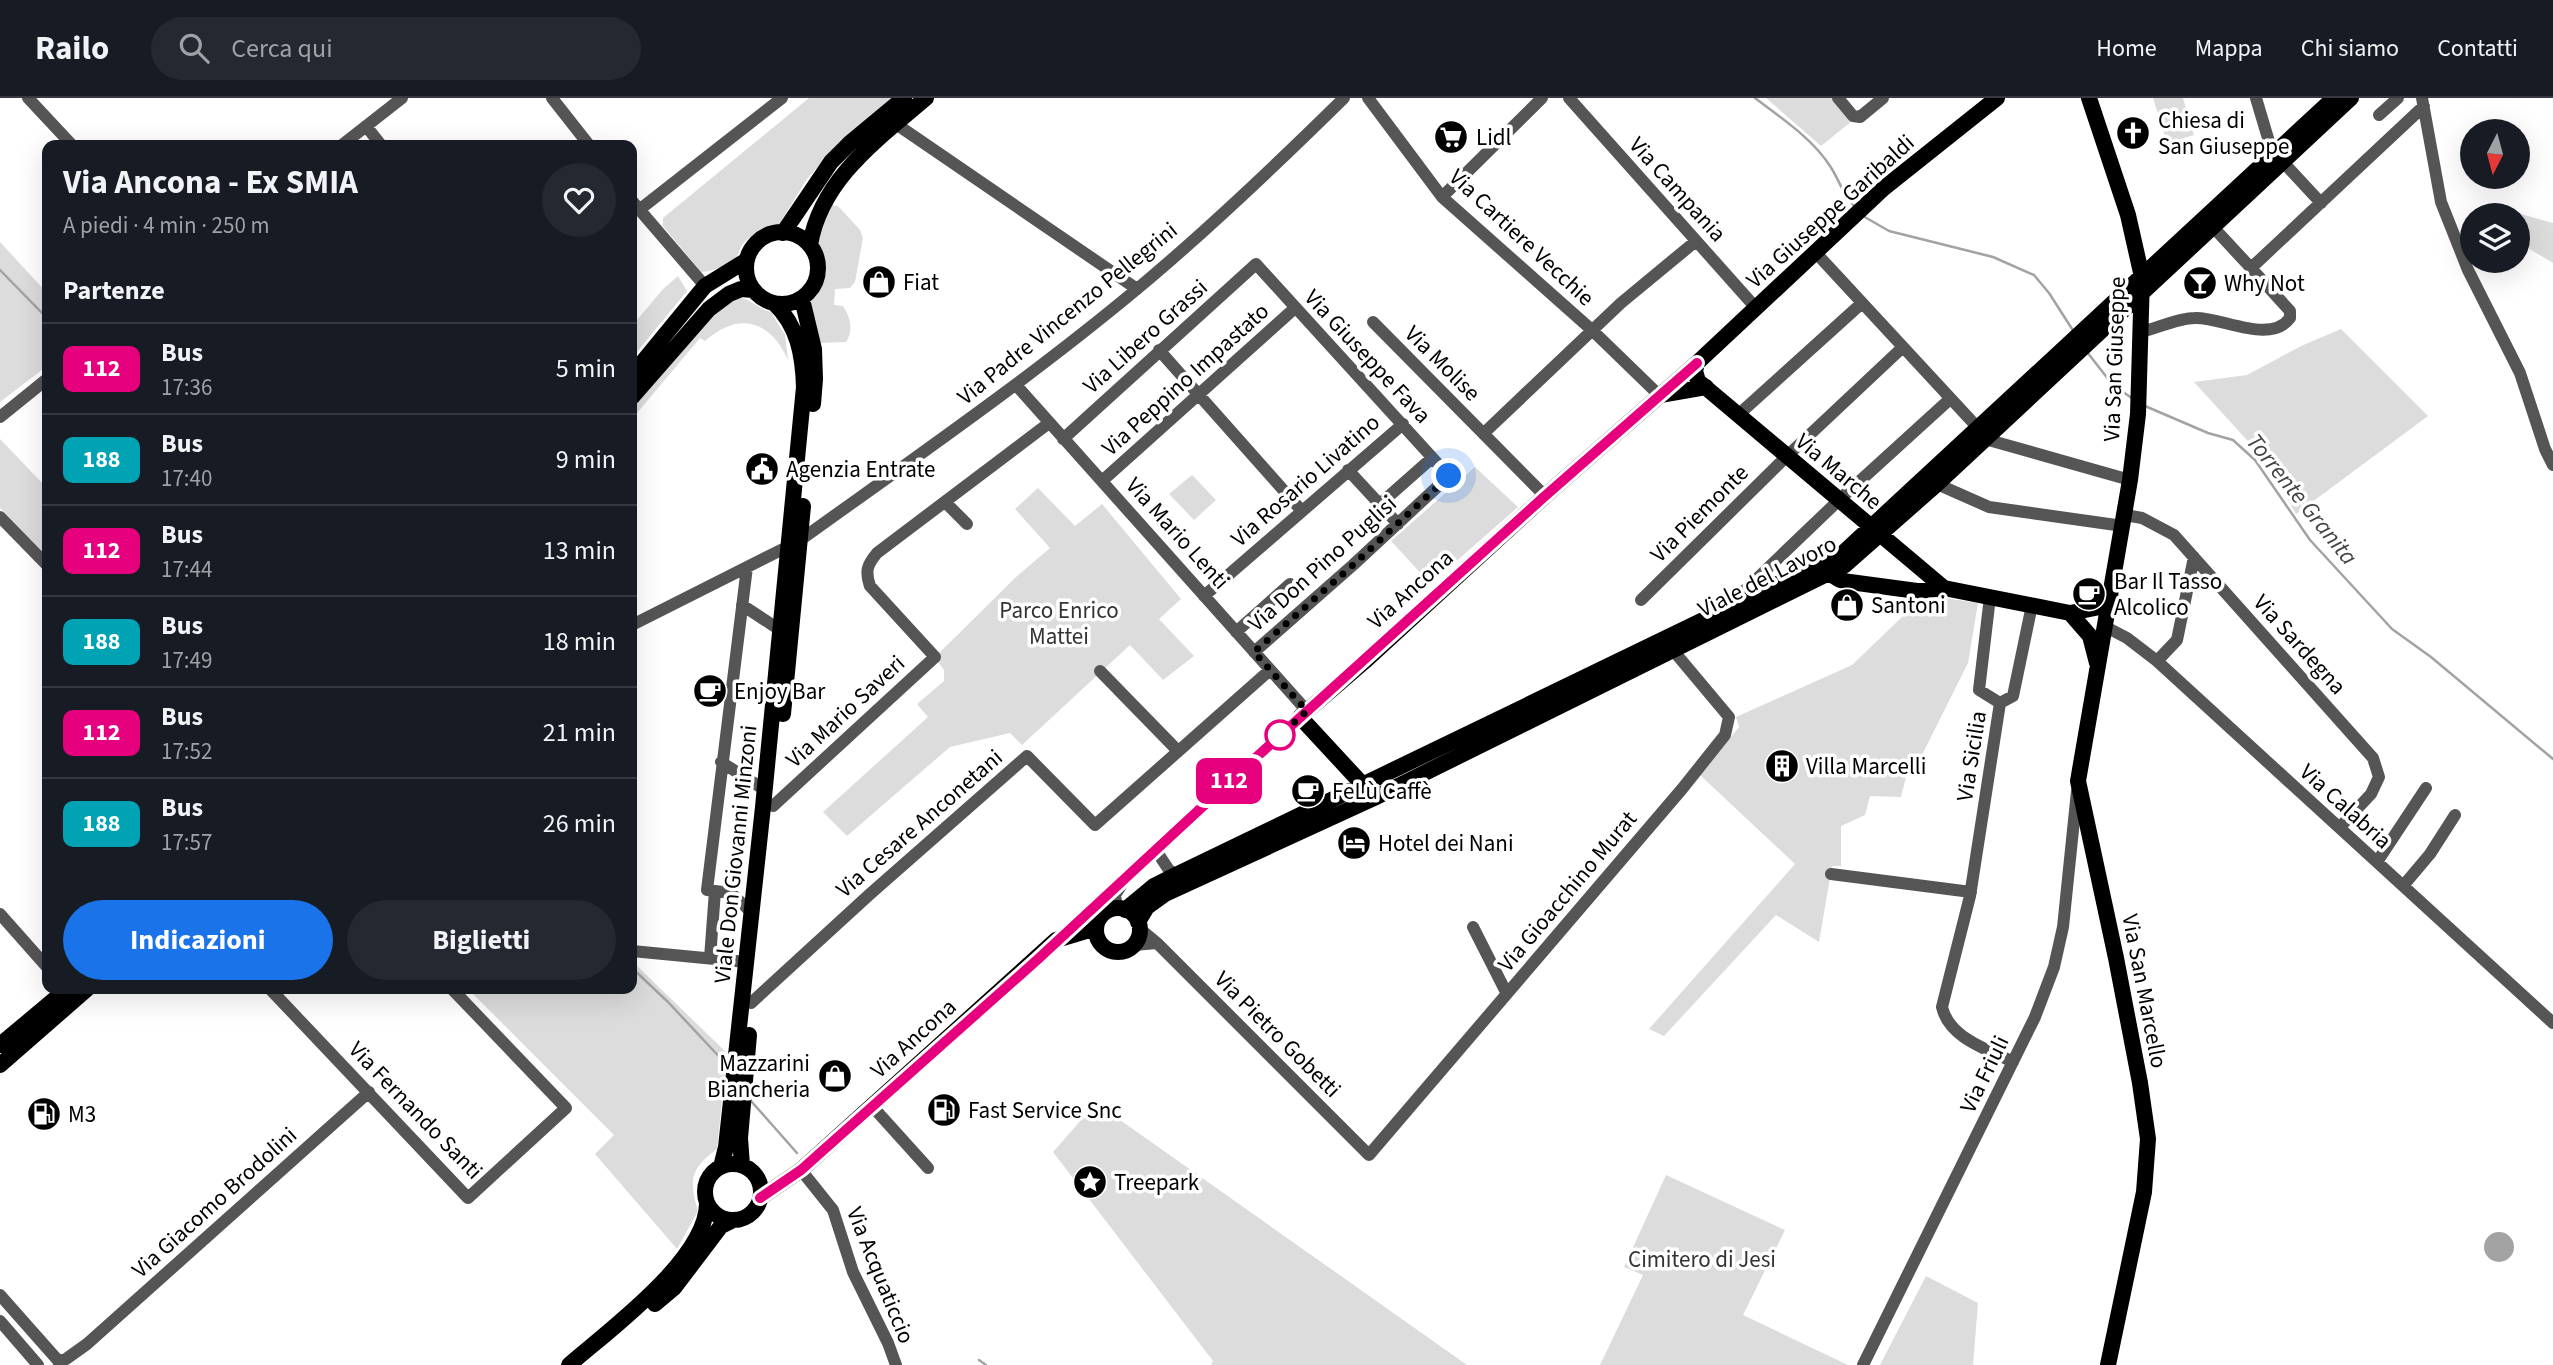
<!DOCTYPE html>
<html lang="it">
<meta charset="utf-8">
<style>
:root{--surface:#171b24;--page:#242831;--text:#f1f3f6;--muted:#9ea1a6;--line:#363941;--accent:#1a73e8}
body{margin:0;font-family:"Source Sans 3",sans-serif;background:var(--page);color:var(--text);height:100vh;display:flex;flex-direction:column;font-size:26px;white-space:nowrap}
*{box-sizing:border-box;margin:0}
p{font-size:23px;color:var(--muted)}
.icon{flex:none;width:38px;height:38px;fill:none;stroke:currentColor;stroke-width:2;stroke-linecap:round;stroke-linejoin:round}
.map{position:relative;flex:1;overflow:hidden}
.sheet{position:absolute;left:42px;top:42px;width:595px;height:854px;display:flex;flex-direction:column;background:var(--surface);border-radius:14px;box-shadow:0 7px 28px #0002}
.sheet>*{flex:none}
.badge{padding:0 14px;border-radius:10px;font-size:24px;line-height:46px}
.needle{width:46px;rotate:186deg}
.controls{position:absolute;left:2460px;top:21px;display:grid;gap:14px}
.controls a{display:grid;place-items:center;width:70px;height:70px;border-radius:50%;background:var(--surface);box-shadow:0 7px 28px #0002;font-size:35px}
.you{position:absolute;width:35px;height:35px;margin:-18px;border:5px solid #fff;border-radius:50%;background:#1a73e8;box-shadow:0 0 0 10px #1a73e833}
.map>.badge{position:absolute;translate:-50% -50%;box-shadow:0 0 0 4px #fff}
h2{padding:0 21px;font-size:26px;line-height:63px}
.round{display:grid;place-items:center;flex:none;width:74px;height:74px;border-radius:37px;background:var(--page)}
.headline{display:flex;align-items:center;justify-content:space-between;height:119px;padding:0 21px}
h1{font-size:33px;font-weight:700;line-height:52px}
.button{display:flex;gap:14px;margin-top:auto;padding:14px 21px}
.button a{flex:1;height:80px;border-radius:42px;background:var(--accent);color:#fff;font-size:28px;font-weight:700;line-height:80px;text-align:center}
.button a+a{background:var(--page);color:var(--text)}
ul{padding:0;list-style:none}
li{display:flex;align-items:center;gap:21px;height:91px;padding:0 21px;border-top:2px solid var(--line)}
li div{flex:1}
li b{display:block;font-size:26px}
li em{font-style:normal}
li .badge{min-width:77px;font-weight:700;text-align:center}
header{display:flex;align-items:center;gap:42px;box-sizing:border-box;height:98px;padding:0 35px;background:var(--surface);border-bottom:2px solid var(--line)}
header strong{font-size:33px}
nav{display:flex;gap:38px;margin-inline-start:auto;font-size:24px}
.search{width:490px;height:63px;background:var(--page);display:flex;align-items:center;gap:18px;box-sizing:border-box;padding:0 24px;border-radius:38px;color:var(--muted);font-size:26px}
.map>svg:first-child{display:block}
.green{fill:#dcdcdc}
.water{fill:#a3a3a3}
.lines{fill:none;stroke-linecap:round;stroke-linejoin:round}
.stream{stroke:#a3a3a3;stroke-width:2.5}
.minor{stroke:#555;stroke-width:12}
.major{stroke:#000;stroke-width:16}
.line-casing{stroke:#fff;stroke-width:16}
.line{stroke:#e6007e;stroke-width:10}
.walk{stroke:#000;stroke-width:7;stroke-dasharray:0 12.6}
.stop-dot{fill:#fff;stroke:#e6007e;stroke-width:3.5}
.labels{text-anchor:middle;stroke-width:7;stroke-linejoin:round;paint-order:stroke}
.poi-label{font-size:23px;fill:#000;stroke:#fff;text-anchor:start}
.street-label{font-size:23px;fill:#000;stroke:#fff}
.park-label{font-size:23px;fill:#333;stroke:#fff}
.water-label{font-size:24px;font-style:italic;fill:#444;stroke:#fff}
</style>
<header>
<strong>Railo</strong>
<div class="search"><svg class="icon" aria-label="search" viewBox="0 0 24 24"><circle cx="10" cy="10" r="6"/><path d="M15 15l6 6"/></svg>Cerca qui</div>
<nav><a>Home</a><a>Mappa</a><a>Chi siamo</a><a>Contatti</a></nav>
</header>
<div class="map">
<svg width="2553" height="1267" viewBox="0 0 2553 1267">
<rect width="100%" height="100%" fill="#fff"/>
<path class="green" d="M809 0H893L838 45 807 81 778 128C764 130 751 136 742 147 739 151 738 159 734 162 727 169 711 173 701 174L663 128V120Z
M1766 0H1834L1852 23 1821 48Z
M2153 0H2183L2194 37 2167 45Z
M831 107 838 108 860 132 863 140 855 184 850 190 835 191 834 207 843 208C850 218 854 233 846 244L819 245 806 206C820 179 829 177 812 146Z
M2500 110 2553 125V165L2518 144V117L2488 116Z
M0 144 47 195V268L0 304Z
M678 178 687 193 632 260V228L663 191Z
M738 199C750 201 758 211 771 214L785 237 788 262C770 222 739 213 705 243L700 240 632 321V303L702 223Z
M2341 231 2428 318 2296 416 2266 363 2194 284 2247 277 2301 248Z
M0 341 47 390V458L0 410Z
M1475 369 1518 409 1436 481 1427 482 1391 443Z
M1192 377 1216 402 1194 422 1169 396Z
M1038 390 1075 428 1102 406 1181 501 1159 521 1194 558 1163 582 1130 547 1022 647 1010 635 950 649 847 738 823 714 928 619 917 606 944 583V572L935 559 1016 479 1050 450 1015 411Z
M1925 497 1978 505 1968 565 1920 661 1910 663 1901 699 1870 698 1865 717 1841 728V768H1832L1819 844 1776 817 1664 938 1649 931 1795 766 1700 677 1739 629 1736 619 1852 567Z
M632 863 727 955 717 1051C690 1071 689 1082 698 1113L677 1151 595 1056 614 1037 468 891H632Z
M1096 1005 1467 1267H1211L1213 1263 1053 1054Z
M1666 1077 1785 1132 1743 1217 1848 1267H1600L1643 1177 1624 1169Z
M1926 1178 1978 1205 1973 1267H1880Z"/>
<path class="water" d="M2484 1149a15 15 0 1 1 30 0a15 15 0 1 1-30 0Z"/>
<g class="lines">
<path class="stream" d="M1755 0C1781 20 1812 40 1830 68 1840 83 1842 96 1856 110
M1863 118 1889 133 1993 159 2034 177 2049 195 2074 234
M0 172 47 220
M2087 254 2112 286 2133 301
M2145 308 2208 335 2233 342 2255 362 2310 442 2392 531 2431 559 2553 661
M632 870 668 904 726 966
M751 1003 797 1055
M979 1262 986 1267"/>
<path class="minor" d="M28 0 72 47
M552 0 589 47
M1368 0 1442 99 1593 233 1659 297
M1569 0 1756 210
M1838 0 1853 18 1860 19 1883 0
M2256 0 2273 57
M2422 0 2441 104 2468 172 2520 275 2545 351 2553 367
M2379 17 2398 0
M896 26 1137 191
M366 28 381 47
M342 47 402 0
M2283 64 2321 105
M1442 99 1542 0
M632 103 705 188
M639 112 782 0
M2213 129 2251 170 2424 8
M1816 155 1978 330
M1373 224 1545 398
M2141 234C2158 230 2178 220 2195 220 2222 219 2270 247 2290 220V213L2251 170
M1159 252 1301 412
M1016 287 1307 613
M1738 317 1862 205
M0 319 47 281
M1484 335 1621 205 1696 143
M1063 341 1256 166 1449 378 1353 467 1254 554
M1985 341 2130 382
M1348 372 1398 426
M1102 383 1295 210
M1937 386 1989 409 2123 428
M945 404 967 426
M1380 406 1432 360
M2125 417 2142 420 2174 437 2373 660 2379 679 2371 696 2340 729
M0 419 47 467
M799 443C913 361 1029 281 1137 191 1209 131 1277 66 1344 0
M747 469 707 792 731 795 752 815
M1204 498 1403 326
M1990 499 1979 592 2000 605 1970 798 1942 909C1949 940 1987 951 2013 964
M1641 502 1787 358 1903 249
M1740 505 1744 493 1839 402 1950 301
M742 507 780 532
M632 527 787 449
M2106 529 2127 540 2157 563 2553 925
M1236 534 1290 486
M2157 563 2177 542 2194 459
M1100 573 1178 653
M2000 605 2013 598 2032 507
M721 664 765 692
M773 708 935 559 870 488C865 473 867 467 877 455L1049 325
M1155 751 1169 772 1176 777
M2377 764 2426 690
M1831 776 1971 794
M2403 788 2430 756 2455 717
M1117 810 1115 797 1122 786
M0 816 47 869
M1473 829 1507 896
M1139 830 1157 845 1369 1057 1682 691 1725 637 1729 619 1672 551
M1058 841 1300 619
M1134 847 1157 845
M632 853 746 864
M710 860 715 793
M270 891 468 1100 566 1010 452 891
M751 905 870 796 1027 658 1095 727 1270 572
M872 1008 928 1070
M801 1072 833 1112 853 1174 888 1245 896 1267
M0 1197 62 1267
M0 1223 38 1267
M58 1263 66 1261 87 1246 369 994
M1863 1267 2035 919 2054 869 2063 829 2077 693"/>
<path class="major" d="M2089 0 2128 117 2142 179 2138 316 2130 382 2078 683 2116 860 2140 985 2148 1041 2144 1094 2108 1267
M746 170a36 36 0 1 1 72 0a36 36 0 1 1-72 0Z
M783 135 831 64 850 45 904 0
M810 147C821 81 878 41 926 0
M802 201 814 251 815 281 813 306
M1697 265 1695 273 1698 283 1944 490 2070 515 2095 510 2111 500
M632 277 705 188 747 162
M1660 297 1706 289
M632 299 709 211 729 196 741 191 753 192
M1830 476 1840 482 1850 484 1917 493 1944 490
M2070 515 2090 538 2097 565
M783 616 803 408
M1363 687 1300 619 1365 563 1545 398 1697 265 1884 90 1997 0
M1096 832a22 22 0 1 1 44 0a22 22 0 1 1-44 0Z
M1125 812 1154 788 1176 777 1844 454 2334 0
M1138 824 1147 809 1165 796 1374 700 1845 467 1937 386 2351 0
M0 947 67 891
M0 967 87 891
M705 1094a28 28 0 1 1 56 0a28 28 0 1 1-56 0Z
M742 1067 740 1040 749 937
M721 1069 726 1049 763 709 804 289C803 257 798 228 774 205
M760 1100 801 1072 1056 842 1096 830
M655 1206 674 1190 721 1128 733 1122
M569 1267C609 1232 707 1161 707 1105"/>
</g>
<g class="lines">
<g class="line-casing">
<path id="line" d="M760 1100 801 1072 1037 862 1241 673 1545 398 1697 265"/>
</g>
<use href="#line" class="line"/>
<path class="walk" d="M1280 637 1278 639 1307 613 1254 554 1353 467 1449 378"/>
</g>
<defs>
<g id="church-disc" transform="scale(1.75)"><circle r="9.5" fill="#000" stroke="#fff"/><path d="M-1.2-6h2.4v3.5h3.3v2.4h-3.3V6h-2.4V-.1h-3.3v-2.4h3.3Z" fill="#fff"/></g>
<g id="supermarket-disc" transform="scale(1.75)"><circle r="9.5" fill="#000" stroke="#fff"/><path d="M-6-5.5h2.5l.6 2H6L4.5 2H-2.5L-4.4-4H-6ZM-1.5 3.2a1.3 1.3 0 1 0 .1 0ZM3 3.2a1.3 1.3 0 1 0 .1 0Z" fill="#fff"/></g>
<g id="shop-disc" transform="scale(1.75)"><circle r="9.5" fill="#000" stroke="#fff"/><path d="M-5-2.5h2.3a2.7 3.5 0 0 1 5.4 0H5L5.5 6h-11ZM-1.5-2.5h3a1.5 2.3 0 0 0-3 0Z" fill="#fff"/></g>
<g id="bar-disc" transform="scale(1.75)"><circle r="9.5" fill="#000" stroke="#fff"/><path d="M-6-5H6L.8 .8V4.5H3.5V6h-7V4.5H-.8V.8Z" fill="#fff"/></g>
<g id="civic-disc" transform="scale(1.75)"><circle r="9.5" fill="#000" stroke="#fff"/><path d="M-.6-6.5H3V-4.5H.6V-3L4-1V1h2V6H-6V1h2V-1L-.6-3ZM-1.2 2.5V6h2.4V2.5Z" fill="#fff"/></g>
<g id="cafe-disc" transform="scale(1.75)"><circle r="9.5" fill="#000" stroke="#fff"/><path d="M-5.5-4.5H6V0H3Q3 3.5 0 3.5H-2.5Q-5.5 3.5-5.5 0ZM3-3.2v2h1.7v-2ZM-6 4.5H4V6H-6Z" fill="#fff"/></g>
<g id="building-disc" transform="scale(1.75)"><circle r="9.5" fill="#000" stroke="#fff"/><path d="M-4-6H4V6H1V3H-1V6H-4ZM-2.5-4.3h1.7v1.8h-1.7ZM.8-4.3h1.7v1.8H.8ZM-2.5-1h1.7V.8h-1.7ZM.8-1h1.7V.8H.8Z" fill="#fff"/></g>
<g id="hotel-disc" transform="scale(1.75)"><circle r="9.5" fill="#000" stroke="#fff"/><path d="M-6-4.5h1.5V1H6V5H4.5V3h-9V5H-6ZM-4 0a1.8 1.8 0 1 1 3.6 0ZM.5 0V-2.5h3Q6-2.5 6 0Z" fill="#fff"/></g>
<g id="fuel-disc" transform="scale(1.75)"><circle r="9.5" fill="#000" stroke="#fff"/><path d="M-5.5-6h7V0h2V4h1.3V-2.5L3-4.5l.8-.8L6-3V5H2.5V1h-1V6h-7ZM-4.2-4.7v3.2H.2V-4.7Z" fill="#fff"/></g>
<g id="sight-disc" transform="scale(1.75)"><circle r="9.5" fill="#000" stroke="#fff"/><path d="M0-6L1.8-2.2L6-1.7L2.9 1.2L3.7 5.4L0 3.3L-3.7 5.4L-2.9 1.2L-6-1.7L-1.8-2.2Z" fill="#fff"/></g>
</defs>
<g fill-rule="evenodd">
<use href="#church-disc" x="2133" y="35"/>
<use href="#supermarket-disc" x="1451" y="39"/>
<use href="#shop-disc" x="879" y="184"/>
<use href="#bar-disc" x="2200" y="185"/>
<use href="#civic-disc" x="762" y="371"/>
<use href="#cafe-disc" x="2089" y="496"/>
<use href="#shop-disc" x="1847" y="507"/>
<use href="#cafe-disc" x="710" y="593"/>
<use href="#building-disc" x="1782" y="668"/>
<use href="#cafe-disc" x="1308" y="693"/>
<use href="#hotel-disc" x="1354" y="745"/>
<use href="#shop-disc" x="835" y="978"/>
<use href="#fuel-disc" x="944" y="1012"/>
<use href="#fuel-disc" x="44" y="1016"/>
<use href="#sight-disc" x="1090" y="1084"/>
</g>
<circle class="stop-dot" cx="1280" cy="637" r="14"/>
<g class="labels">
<g class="poi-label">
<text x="2158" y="30">Chiesa di<tspan x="2158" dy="26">San Giuseppe</tspan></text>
<text x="1476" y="47">Lidl</text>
<text x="903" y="192">Fiat</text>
<text x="2224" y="193">Why Not</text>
<text x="786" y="379">Agenzia Entrate</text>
<text x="2114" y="491">Bar Il Tasso<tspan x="2114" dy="26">Alcolico</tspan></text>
<text x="1871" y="515">Santoni</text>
<text x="734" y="601">Enjoy Bar</text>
<text x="1806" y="676">Villa Marcelli</text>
<text x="1332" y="701">FeLù Caffè</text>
<text x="1378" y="753">Hotel dei Nani</text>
<text x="810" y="973" text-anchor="end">Mazzarini<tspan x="810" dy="26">Biancheria</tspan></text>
<text x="968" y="1020">Fast Service Snc</text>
<text x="68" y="1024">M3</text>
<text x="1114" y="1092">Treepark</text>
</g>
<g class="street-label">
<text transform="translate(1678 91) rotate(48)" y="8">Via Campania</text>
<text transform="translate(1830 113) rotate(-42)" y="8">Via Giuseppe Garibaldi</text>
<text transform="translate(1522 139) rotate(43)" y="8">Via Cartiere Vecchie</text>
<text transform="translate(1067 215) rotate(-39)" y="8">Via Padre Vincenzo Pellegrini</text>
<text transform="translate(1145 238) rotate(-42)" y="8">Via Libero Grassi</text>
<text transform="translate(1368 258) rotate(47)" y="8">Via Giuseppe Fava</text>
<text transform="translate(2114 261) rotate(-88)" y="8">Via San Giuseppe</text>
<text transform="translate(1443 265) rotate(45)" y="8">Via Molise</text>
<text transform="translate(1185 281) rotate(-42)" y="8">Via Peppino Impastato</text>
<text transform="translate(1839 373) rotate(40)" y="8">Via Marche</text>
<text transform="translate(1305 382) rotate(-41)" y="8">Via Rosario Livatino</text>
<text transform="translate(1699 415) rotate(-45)" y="8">Via Piemonte</text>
<text transform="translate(1178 435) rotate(48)" y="8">Via Mario Lenti</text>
<text transform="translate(1322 465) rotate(-42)" y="8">Via Don Pino Puglisi</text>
<text transform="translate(1767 478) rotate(-27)" y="8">Viale del Lavoro</text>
<text transform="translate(1410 491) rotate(-42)" y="8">Via Ancona</text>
<text transform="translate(2300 546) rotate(48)" y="8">Via Sardegna</text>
<text transform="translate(845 613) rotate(-43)" y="8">Via Mario Saveri</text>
<text transform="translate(1971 658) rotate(-81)" y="8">Via Sicilia</text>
<text transform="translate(2346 708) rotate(42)" y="8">Via Calabria</text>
<text transform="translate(919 725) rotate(-41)" y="8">Via Cesare Anconetani</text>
<text transform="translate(735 756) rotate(-84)" y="8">Viale Don Giovanni Minzoni</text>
<text transform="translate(1567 793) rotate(-50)" y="8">Via Gioacchino Murat</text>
<text transform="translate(2145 893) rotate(79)" y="8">Via San Marcello</text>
<text transform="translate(1278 936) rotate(45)" y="8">Via Pietro Gobetti</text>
<text transform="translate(913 940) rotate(-42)" y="8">Via Ancona</text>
<text transform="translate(1984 976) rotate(-64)" y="8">Via Friuli</text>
<text transform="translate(416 1012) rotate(46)" y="8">Via Fernando Santi</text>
<text transform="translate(214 1104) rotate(-42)" y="8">Via Giacomo Brodolini</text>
<text transform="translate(881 1177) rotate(68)" y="8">Via Acquaticcio</text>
</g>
<g class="park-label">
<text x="1059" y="520">Parco Enrico<tspan x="1059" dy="26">Mattei</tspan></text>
<text x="1702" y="1169">Cimitero di Jesi</text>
</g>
<g class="water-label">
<text transform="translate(2302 401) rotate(51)" y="8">Torrente Granita</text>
</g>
</g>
</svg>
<div class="controls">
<a><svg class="needle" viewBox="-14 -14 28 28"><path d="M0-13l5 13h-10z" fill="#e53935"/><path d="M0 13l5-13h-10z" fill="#9ea1a6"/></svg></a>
<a><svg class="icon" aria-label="layers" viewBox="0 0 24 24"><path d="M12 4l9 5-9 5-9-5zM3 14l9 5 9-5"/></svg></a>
</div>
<div class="you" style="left:1449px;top:378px"></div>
<b class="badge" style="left:1229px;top:683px;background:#e6007e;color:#fff">112</b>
<section class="sheet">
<div class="headline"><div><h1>Via Ancona - Ex SMIA</h1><p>A piedi · 4 min · 250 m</p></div><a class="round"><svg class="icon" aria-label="heart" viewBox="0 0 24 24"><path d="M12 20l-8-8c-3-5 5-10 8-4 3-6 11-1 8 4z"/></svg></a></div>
<h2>Partenze</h2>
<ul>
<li><span class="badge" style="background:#e6007e;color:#fff">112</span><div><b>Bus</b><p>17:36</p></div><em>5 min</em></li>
<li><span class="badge" style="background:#00a3b4;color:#fff">188</span><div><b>Bus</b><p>17:40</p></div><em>9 min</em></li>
<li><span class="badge" style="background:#e6007e;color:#fff">112</span><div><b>Bus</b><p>17:44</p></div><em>13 min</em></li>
<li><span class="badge" style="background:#00a3b4;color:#fff">188</span><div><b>Bus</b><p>17:49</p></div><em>18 min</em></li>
<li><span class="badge" style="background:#e6007e;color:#fff">112</span><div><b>Bus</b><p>17:52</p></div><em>21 min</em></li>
<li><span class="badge" style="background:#00a3b4;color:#fff">188</span><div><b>Bus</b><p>17:57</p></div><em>26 min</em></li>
</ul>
<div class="button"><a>Indicazioni</a><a>Biglietti</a></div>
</section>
</div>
